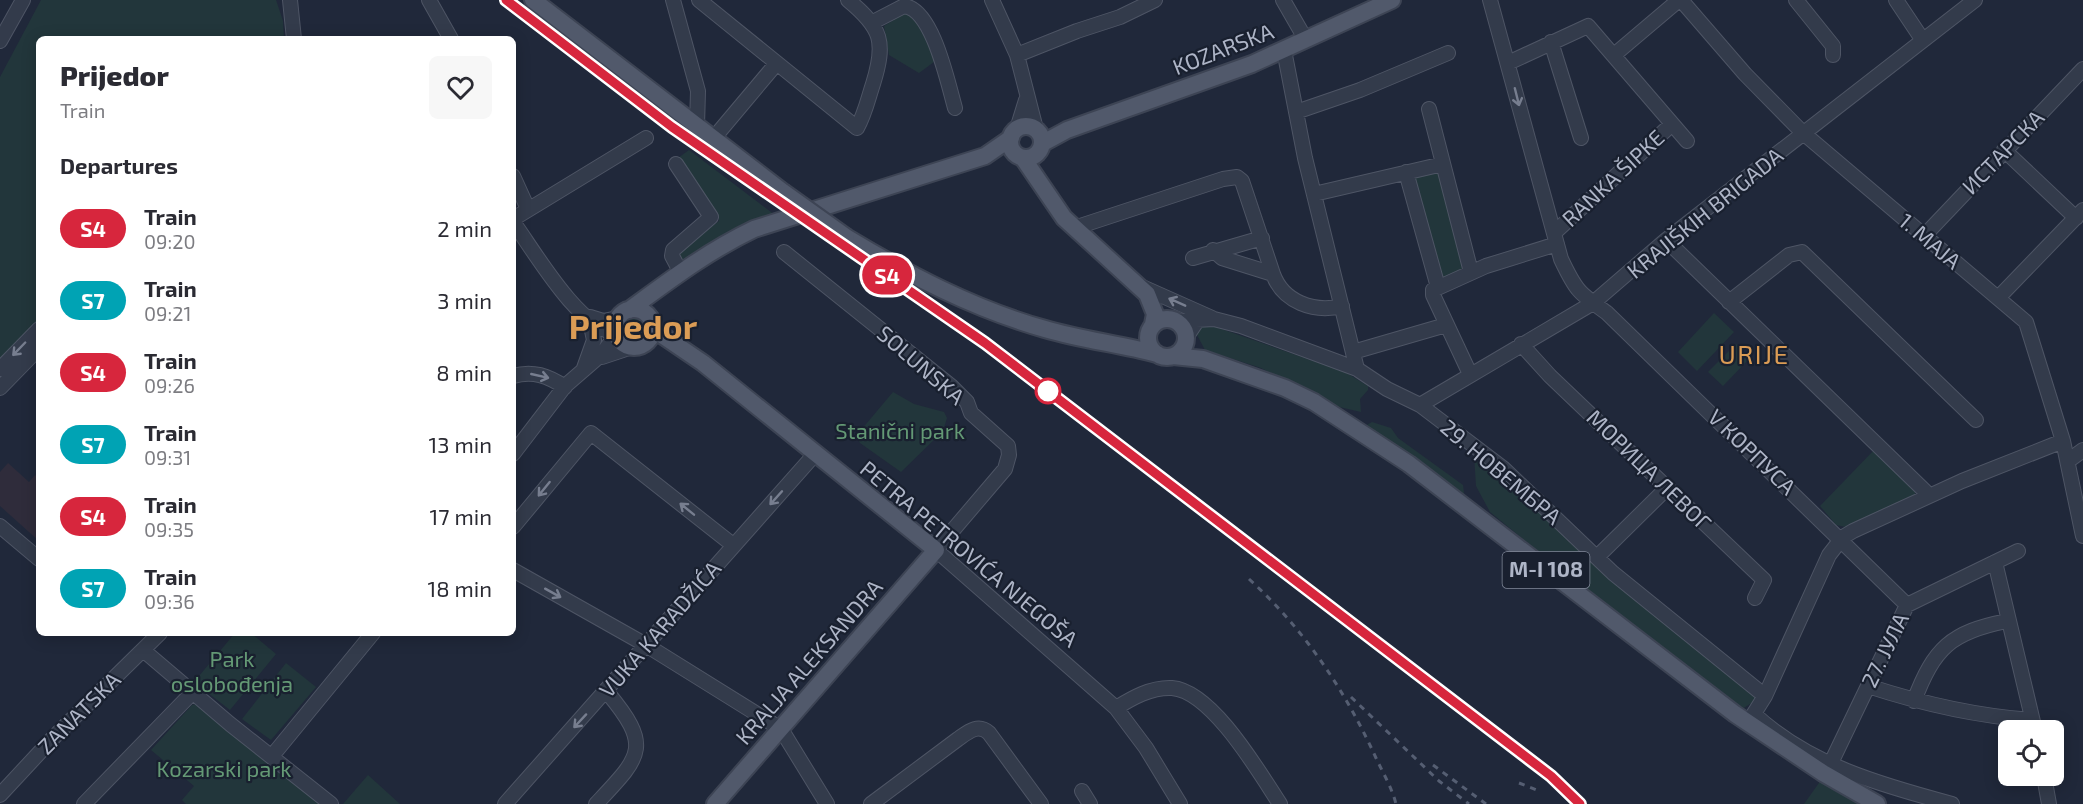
<!DOCTYPE html>
<meta charset="utf-8">
<style>
:root{--surface:#fff;--page:#f7f7f7;--text:#2b2b33;--muted:#7c7c81}
body{margin:0;font-family:"Exo 2",sans-serif;background:var(--page);color:var(--text);height:100vh;display:flex;flex-direction:column;font-size:22px;white-space:nowrap}
*{box-sizing:border-box;margin:0}
p{font-size:20px;color:var(--muted)}
.icon{flex:none;width:33px;height:33px;fill:none;stroke:currentColor;stroke-width:2;stroke-linecap:round;stroke-linejoin:round}
.map{position:relative;flex:1;overflow:hidden}
.side{position:absolute;left:36px;top:36px;width:480px;height:600px;display:flex;flex-direction:column;background:var(--surface);border-radius:9px;box-shadow:0 3px 15px #0003}
.side>*{flex:none}
.badge{padding:0 12px;border-radius:20px;font-size:21px;line-height:39px}
.fabs{position:absolute;left:1998px;top:720px;display:grid;gap:12px}
.fabs a{display:grid;place-items:center;width:66px;height:66px;border-radius:9px;background:var(--surface);box-shadow:0 3px 15px #0003;font-size:30px}
.map>.badge{position:absolute;translate:-50% -50%;box-shadow:0 0 0 3px #fff}
h2{padding:0 24px;font-size:22px;line-height:54px}
.round{display:grid;place-items:center;flex:none;width:63px;height:63px;border-radius:9px;background:var(--page)}
.summary{display:flex;align-items:center;justify-content:space-between;height:102px;padding:0 24px}
h1{font-size:28px;font-weight:800;line-height:45px}
ul{padding:0;list-style:none}
li{display:flex;align-items:center;gap:18px;height:72px;padding:0 24px}
li div{flex:1}
li b{display:block;font-size:22px}
li em{font-style:normal}
li .badge{min-width:66px;font-weight:700;text-align:center}
.map>svg:first-child{display:block}
.medical{fill:#2f2c3b}
.green{fill:#22363b}
.lines{fill:none;stroke-linecap:round;stroke-linejoin:round}
.minor-casing{stroke:#4e5565;stroke-width:16}
.major-casing{stroke:#3d4454;stroke-width:20}
.minor{stroke:#333b4b;stroke-width:14}
.major{stroke:#51596b;stroke-width:16}
.rail{stroke:#555e72;stroke-width:3;stroke-dasharray:6 6;stroke-linecap:butt}
.major-bridge-casing{stroke:#3d4454;stroke-width:20;stroke-linecap:butt}
.major-bridge{stroke:#51596b;stroke-width:16}
.oneway{stroke:#777e8f}
.line-casing{stroke:#fff;stroke-width:14}
.line{stroke:#d7263d;stroke-width:9}
.stop-dot{fill:#fff;stroke:#d7263d;stroke-width:3}
.labels{text-anchor:middle;stroke-width:4.5;stroke-linejoin:round;paint-order:stroke}
.shield{fill:#19202f;stroke:#818899;stroke-width:1.5}
.shield-label{font-size:21px;font-weight:bold;fill:#aeb5c7}
.street-label{font-size:22px;fill:#aeb5c7;stroke:#19202f}
.park-label{font-size:22px;fill:#649975;stroke:#19202f}
.quarter-label{font-size:26px;letter-spacing:1.5px;fill:#db9c55;stroke:#19202f}
.town-label{font-size:34px;font-weight:bold;fill:#db9c55;stroke:#19202f}
</style>
<div class="map">
<svg width="2083" height="804" viewBox="0 0 2083 804">
<rect width="100%" height="100%" fill="#20283a"/>
<path class="medical" d="M8 463 29 482 35 475 39 479V541L0 506V472Z"/>
<path class="green" d="M41 0H276L283 21 284 39H39V319L0 359V77Z
M912 12 938 59 919 73 889 55 884 26 905 13Z
M689 150 775 215 745 227 681 261 678 253 682 249 719 221 718 215 678 158Z
M1434 167 1441 172 1466 266 1463 273 1448 280 1439 276 1411 180 1414 172Z
M1714 313 1734 332 1697 371 1678 352Z
M621 328a13 13 0 1 1 26 0a13 13 0 1 1-26 0Z
M1210 325 1345 372 1368 386V390L1360 399 1361 412 1335 406 1261 368 1205 350 1196 333 1201 326Z
M1736 344 1750 358 1723 386 1708 372Z
M893 392 914 404 944 412 947 418 943 431 901 472 860 443 856 436Z
M1372 422 1391 428 1398 438 1463 485 1465 501 1365 426Z
M1875 449 1915 487V497L1846 527 1836 525 1820 506Z
M1474 454 1496 468 1755 696V701L1742 709 1572 579 1490 512 1476 486Z
M235 633H251L276 654 230 710 194 682Z
M286 663 316 687 271 740 242 719Z
M197 704 323 804H186L182 800 194 786 151 750 192 705Z
M368 775 400 804H343Z
M1821 780 1858 801 1856 804H1804Z"/>
<g class="lines">
<g class="minor-casing">
<path id="minor" d="M290 0 294 39
M429 0 451 39
M673 0 698 91 697 125
M699 0 857 128C865 114 868 99 873 84 886 42 882 28 848 0
M992 0 1017 55 1036 129
M1283 0 1306 40
M1490 0 1561 259C1576 291 1579 293 1607 313L1907 605
M1681 0 1745 74 1802 132 2026 322 2063 441 2083 536
M1796 0 1833 46V55
M1896 0 1922 39
M873 22 904 6C933 9 948 84 955 108
M0 41 23 0
M1551 42 1581 138
M1284 50 1305 158 1357 369
M1017 55 1077 31 1120 17 1155 0
M1614 55 1679 0
M1508 63 1588 26 1687 141
M1429 109 1471 272
M1296 112 1360 90 1448 53
M1017 129 1026 100
M713 139 776 64
M2004 150 2076 218
M676 164 711 217 673 250 672 256 680 271
M1406 172 1438 287
M513 176 528 209
M1314 194 1443 164
M513 219 646 138
M513 222C535 252 578 328 616 333
M1074 228 1223 179 1237 177 1242 181 1273 274
M1554 233 1672 124
M1924 236 2083 69
M1666 240 1929 495
M1213 250 1222 258 1273 274C1283 302 1314 313 1342 306
M784 252 951 386 967 402 971 413 1008 446 1009 455 1005 469 936 550 1116 708 1146 748 1180 804
M1193 258 1262 238
M1140 286 1212 318
M1998 298 2083 210
M1729 302 1789 255 1802 252 1976 420
M590 317 603 321 618 318
M1177 321 1214 319 1241 326 1357 369 1387 389 1420 405 1503 468 1613 573 1765 696
M1187 336 1197 321
M1521 344 1550 376 1764 580 1755 598
M1353 352 1446 325
M602 357 632 347
M584 368 594 340 590 321
M0 369 39 329
M1470 374 1433 295V290L1486 266 1557 244
M513 376C533 370 548 376 565 387
M0 388 39 348
M1420 405 1593 303 1666 240 1975 0
M513 454 565 386 602 354 616 335
M2068 461 2083 450
M0 526 39 559
M513 527 591 433 733 545
M1597 557 1667 488
M1995 562 2035 730
M513 570 646 645 781 729 827 804
M143 650 230 724 331 804
M1868 686C1923 704 1975 716 2032 720
M1914 701C1934 648 1951 632 2007 621
M1116 708C1132 698 1151 687 1172 688 1212 691 1259 772 1280 804
M1754 714C1809 765 1881 785 1952 804
M1748 723 1765 696 1829 555 1843 537 1853 531 1962 481 2063 441
M272 756 373 633
M1823 773 1830 765 1907 605 2018 551
M2044 776 2049 804
M1082 791 1090 804
M0 795 53 738 160 633
M84 804 192 693
M505 804 815 454
M596 804C641 756 653 747 607 692
M871 804 958 739C968 732 978 723 989 733L1041 804"/>
</g>
<g class="major-casing">
<path id="major" d="M533 0 783 192
M1010 142a16 16 0 1 1 32 0a16 16 0 1 1-32 0Z
M1043 143 1067 130 1252 64 1392 0
M1023 158 1064 218 1147 294 1155 314 1153 324
M846 237C909 275 974 309 1045 329 1082 340 1120 344 1157 354
M615 328a19 19 0 1 1 38 0a19 19 0 1 1-38 0Z
M629 310C670 280 708 251 754 229L985 156 1011 138
M1148 338a19 19 0 1 1 38 0a19 19 0 1 1-38 0Z
M653 329 703 363 936 550 715 804
M1173 356 1203 359 1285 388 1314 402 1409 464 1735 714 1823 773 1877 804"/>
</g>
<use href="#minor" class="minor"/>
<use href="#major" class="major"/>
<path class="rail" d="M506 0 672 127 998 353 1551 776 1580 804
M1249 579C1304 629 1345 690 1376 758 1383 773 1392 788 1396 804
M1351 697 1439 781 1469 804
M1433 765 1486 804
M1519 783 1539 791"/>
<g class="major-bridge-casing">
<path id="major-bridge" d="M783 192 846 237"/>
</g>
<use href="#major-bridge" class="major-bridge"/>
</g>
<defs><path id="oneway-shaft" d="M-6 0H5M1.5-3L5.5 0L1.5 3" fill="none" stroke-width="1.6" stroke-linecap="round" stroke-linejoin="round" transform="scale(1.5)"/></defs>
<g class="oneway">
<use href="#oneway-shaft" transform="translate(1517 97) rotate(76)"/>
<use href="#oneway-shaft" transform="translate(1177 302) rotate(-156)"/>
<use href="#oneway-shaft" transform="translate(19 349) rotate(134)"/>
<use href="#oneway-shaft" transform="translate(540 376) rotate(13)"/>
<use href="#oneway-shaft" transform="translate(544 489) rotate(129)"/>
<use href="#oneway-shaft" transform="translate(776 498) rotate(132)"/>
<use href="#oneway-shaft" transform="translate(687 509) rotate(-141)"/>
<use href="#oneway-shaft" transform="translate(553 593) rotate(29)"/>
<use href="#oneway-shaft" transform="translate(580 721) rotate(133)"/>
</g>
<g class="lines">
<g class="line-casing">
<path id="line" d="M506 0 672 127 985 343 1551 776 1580 804"/>
</g>
<use href="#line" class="line"/>
</g>
<circle class="stop-dot" cx="1048" cy="391" r="12"/>
<g class="labels">
<rect class="shield" x="1502.5" y="552" width="87" height="36" rx="4.5"/>
<g class="shield-label">
<text x="1546" y="577">M-I 108</text>
</g>
<g class="street-label">
<text transform="translate(1223 49) rotate(-21)" y="8">KOZARSKA</text>
<text transform="translate(2003 152) rotate(-46)" y="8">ИСТАРСКА</text>
<text transform="translate(1613 178) rotate(-43)" y="8">RANKA ŠIPKE</text>
<text transform="translate(1705 213) rotate(-39)" y="8">KRAJIŠKIH BRIGADA</text>
<text transform="translate(1930 241) rotate(40)" y="8">1. МАЈА</text>
<text transform="translate(921 365) rotate(41)" y="8">SOLUNSKA</text>
<text transform="translate(1752 452) rotate(44)" y="8">V КОРПУСА</text>
<text transform="translate(1649 470) rotate(44)" y="8">МОРИЦА ЛЕВОГ</text>
<text transform="translate(1501 472) rotate(40)" y="8">29. НОВЕМБРА</text>
<text transform="translate(969 554) rotate(40)" y="8">PETRA PETROVIĆA NJEGOŠA</text>
<text transform="translate(660 629) rotate(-49)" y="8">VUKA KARADŽIĆA</text>
<text transform="translate(1885 650) rotate(-64)" y="8">27. ЈУЛА</text>
<text transform="translate(809 662) rotate(-49)" y="8">KRALJA ALEKSANDRA</text>
<text transform="translate(79 713) rotate(-45)" y="8">ZANATSKA</text>
</g>
<g class="park-label">
<text x="900" y="439">Stanični park</text>
<text x="232" y="667">Park<tspan x="232" dy="25">oslobođenja</tspan></text>
<text x="224" y="777">Kozarski park</text>
</g>
<g class="quarter-label">
<text x="1754" y="364">URIJE</text>
</g>
<g class="town-label">
<text x="633" y="339">Prijedor</text>
</g>
</g>
</svg>
<div class="fabs">
<a><svg class="icon" aria-label="locate" viewBox="0 0 24 24"><circle cx="12" cy="12" r="6"/><path d="M12 2v4M12 18v4M2 12h4M18 12h4"/></svg></a>
</div>
<b class="badge" style="left:887px;top:275px;background:#d7263d;color:#fff">S4</b>
<section class="side">
<div class="summary"><div><h1>Prijedor</h1><p>Train</p></div><a class="round"><svg class="icon" aria-label="heart" viewBox="0 0 24 24"><path d="M12 20l-8-8c-3-5 5-10 8-4 3-6 11-1 8 4z"/></svg></a></div>
<h2>Departures</h2>
<ul>
<li><span class="badge" style="background:#d7263d;color:#fff">S4</span><div><b>Train</b><p>09:20</p></div><em>2 min</em></li>
<li><span class="badge" style="background:#00a3b4;color:#fff">S7</span><div><b>Train</b><p>09:21</p></div><em>3 min</em></li>
<li><span class="badge" style="background:#d7263d;color:#fff">S4</span><div><b>Train</b><p>09:26</p></div><em>8 min</em></li>
<li><span class="badge" style="background:#00a3b4;color:#fff">S7</span><div><b>Train</b><p>09:31</p></div><em>13 min</em></li>
<li><span class="badge" style="background:#d7263d;color:#fff">S4</span><div><b>Train</b><p>09:35</p></div><em>17 min</em></li>
<li><span class="badge" style="background:#00a3b4;color:#fff">S7</span><div><b>Train</b><p>09:36</p></div><em>18 min</em></li>
</ul>
</section>
</div>
